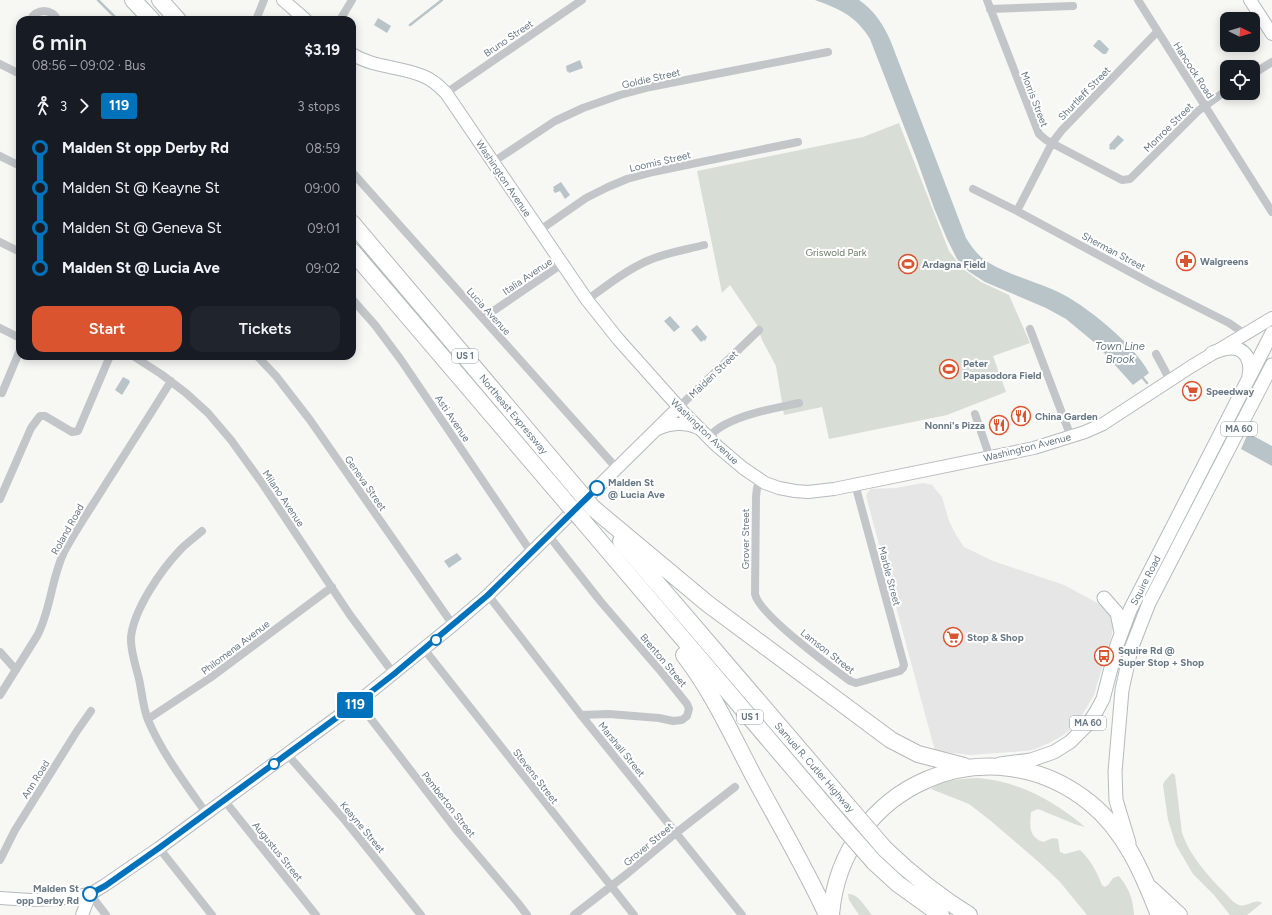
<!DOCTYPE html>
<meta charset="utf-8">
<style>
:root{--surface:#171b24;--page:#20242c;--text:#f1f3f6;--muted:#9ea1a6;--accent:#db5430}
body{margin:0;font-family:Figtree,sans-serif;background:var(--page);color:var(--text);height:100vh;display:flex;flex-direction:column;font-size:15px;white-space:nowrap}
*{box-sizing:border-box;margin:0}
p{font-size:13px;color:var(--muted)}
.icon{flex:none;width:22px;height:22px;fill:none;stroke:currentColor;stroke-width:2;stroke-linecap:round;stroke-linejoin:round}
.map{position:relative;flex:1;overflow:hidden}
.drawer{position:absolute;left:16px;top:16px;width:340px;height:344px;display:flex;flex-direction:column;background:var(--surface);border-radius:12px;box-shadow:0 2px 10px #0003}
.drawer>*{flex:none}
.badge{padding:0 8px;border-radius:3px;font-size:14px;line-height:26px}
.needle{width:26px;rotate:95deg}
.fabs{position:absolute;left:1220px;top:12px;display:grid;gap:8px}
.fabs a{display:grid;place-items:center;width:40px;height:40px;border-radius:8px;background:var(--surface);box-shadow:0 2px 10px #0003;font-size:20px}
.map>.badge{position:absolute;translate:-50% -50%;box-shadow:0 0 0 2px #fff}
.legs{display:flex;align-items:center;gap:6px;height:44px;padding:0 16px;font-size:13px}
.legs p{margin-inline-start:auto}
.overview{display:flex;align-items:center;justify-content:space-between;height:68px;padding:0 16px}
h1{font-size:22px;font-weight:600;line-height:30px}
.action{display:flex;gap:8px;margin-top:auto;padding:8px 16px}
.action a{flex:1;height:46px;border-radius:12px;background:var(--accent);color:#fff;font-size:16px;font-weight:600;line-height:46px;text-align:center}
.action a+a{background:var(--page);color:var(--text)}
ul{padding:0 16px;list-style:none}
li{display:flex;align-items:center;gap:14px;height:40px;font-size:15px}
li i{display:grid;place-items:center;width:6px;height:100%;margin:0 5px;background:currentColor}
li i::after{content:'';width:10px;height:10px;margin:-5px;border:3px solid;border-radius:50%;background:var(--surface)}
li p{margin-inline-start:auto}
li:first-child i{background:linear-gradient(#0000 50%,currentColor 0)}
li:last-child i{background:linear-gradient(currentColor 50%,#0000 0)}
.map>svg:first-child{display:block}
.built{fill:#e5e6e5}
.green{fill:#d8ded5}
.water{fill:#b9c4c8}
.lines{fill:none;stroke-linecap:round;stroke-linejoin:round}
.stream{stroke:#b9c4c8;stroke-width:2.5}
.secondary-casing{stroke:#b5babe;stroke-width:14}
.primary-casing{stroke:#b5babd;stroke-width:15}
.highway-casing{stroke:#b5b9bb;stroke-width:18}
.street{stroke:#c2c6c9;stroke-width:8}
.secondary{stroke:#fff;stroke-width:12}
.primary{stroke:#fff;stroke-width:13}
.highway{stroke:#fff;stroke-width:16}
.highway-bridge-casing{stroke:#b5b9bb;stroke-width:18;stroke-linecap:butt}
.highway-bridge{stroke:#fff;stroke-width:16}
.line-1-casing{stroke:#fff;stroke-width:9}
.line-1{stroke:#0072bc;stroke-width:6}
.stop-1-dot{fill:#fff;stroke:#0072bc;stroke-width:2}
.labels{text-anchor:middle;stroke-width:4;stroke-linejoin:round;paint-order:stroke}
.shield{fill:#fff;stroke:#95a0a9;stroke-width:1}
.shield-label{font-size:9px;font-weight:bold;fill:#677884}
.street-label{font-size:10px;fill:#677884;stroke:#fff}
.park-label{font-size:10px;fill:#6b7b66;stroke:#fff}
.poi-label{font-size:10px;font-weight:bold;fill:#677884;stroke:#fff;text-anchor:start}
.stop-label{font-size:10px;font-weight:bold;fill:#677884;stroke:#fff;text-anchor:start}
.water-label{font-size:11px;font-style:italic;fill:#63787f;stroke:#fff}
</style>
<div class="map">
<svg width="1272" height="915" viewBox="0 0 1272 915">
<rect width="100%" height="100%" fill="#f7f7f4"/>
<path class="built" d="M923 483 932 485 942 497 949 521 956 535 964 547 993 561 1064 585 1101 605 1111 616 1113 627 1112 634 1094 695 1081 717 1073 727 1062 736 1049 743 1033 750 1024 751 970 755 935 751 866 496 867 493 871 489 896 488Z"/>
<path class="green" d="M899 123 949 251 963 269 981 282 1009 295 1030 343 993 356 1006 392 947 415 829 439 822 407 784 415 776 366 762 340 757 325 730 285 722 293 697 171 863 137Z
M1172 773 1175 775 1182 833C1190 856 1208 876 1225 893 1229 897 1233 903 1239 905 1247 908 1255 898 1262 903L1247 915H1230L1214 895 1193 874 1176 845 1168 820 1163 785 1164 782Z
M978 778C1018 781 1055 801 1085 827L1077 825 1038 809 1031 812C1030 826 1028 836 1043 842L1053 838 1058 839 1060 852 1065 854 1080 850C1090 859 1097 872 1102 885L1105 887 1109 884 1113 878 1119 876C1129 889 1133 898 1134 915H1087L1060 882 1041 864 991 821 969 804 931 789C944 779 963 779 978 778Z
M848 894C858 893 866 908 872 915H859L849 900Z"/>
<path class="water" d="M815 0H859C874 10 884 25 891 42L966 238C970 244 975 252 981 257 998 272 1035 281 1056 291 1085 304 1135 345 1149 373L1133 385 1095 343 1066 319 1046 308 985 282 968 271 957 259 947 239 934 208 917 160 870 39C856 16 840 9 815 0Z
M378 18 391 26 387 33 374 25Z
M1098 40H1100L1109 49 1106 54H1103L1093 46Z
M580 60 583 68 569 73 568 71 567 72 566 66Z
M1118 135 1124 140 1114 150 1113 149 1111 150 1109 148 1110 146 1109 145Z
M561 182 570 195 565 199 560 191 555 193 553 190 554 189 553 187Z
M670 316 680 327 674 332 664 321Z
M697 325 707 337 705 341 704 340 701 342 691 330Z
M123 377 129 380 130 382 122 395 115 390Z
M1248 433 1272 446V466L1241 449Z
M457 553 462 559 449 568 444 561Z"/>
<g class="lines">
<path class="stream" d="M98 0 118 20
M410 25 442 0
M1142 377 1147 383"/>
<g class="secondary-casing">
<path id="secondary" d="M283 0 306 20
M1250 0 1272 34
M352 54C374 68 400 66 423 76 432 79 439 86 446 93L587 300 618 339 684 413 717 446 743 468 765 483 779 488 795 491 808 492 834 489 1034 448 1085 432 1103 424 1192 366 1272 318
M658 429C670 423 685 422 698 428
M0 898 30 900 57 899 78 896 92 893 105 885 159 848 358 702 453 625 488 595 679 407
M82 915 90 894"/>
</g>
<g class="primary-casing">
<path id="primary" d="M1212 353C1218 351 1224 348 1231 348 1246 348 1252 362 1249 375
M1104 598 1117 613 1121 632
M1000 764 1031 760 1054 752 1070 742 1088 724 1096 712 1103 699 1117 645 1130 610 1272 333
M1129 843 1116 800 1115 772 1122 690 1131 649 1149 603 1272 365"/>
</g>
<g class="highway-casing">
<path id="highway" d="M133 0 152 20
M160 0 178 20
M352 223 577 489
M352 251 567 503
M593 508 708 604 891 740 918 754 964 766
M582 520 838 821
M621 541 848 806
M684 655C712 691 732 735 753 775 778 822 805 867 827 915
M885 849C911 874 938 896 969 915
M874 862 898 884 941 915
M1151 889 1179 915
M831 915C841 786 989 721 1090 803 1125 831 1143 874 1159 915"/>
</g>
<path class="street" d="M987 0 1039 134 1046 140 1122 180 1130 179 1198 111 1227 90
M1138 0 1272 212
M990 9 1073 6
M30 20C37 8 51 8 58 20
M256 20 264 0
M340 20 352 0
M0 64 20 74
M1253 74 1272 62
M446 93 582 0
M0 156 20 166
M493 162 555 121 583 108 620 95 650 87 828 52
M352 172 612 463
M973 189 1017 211 1154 285 1229 323 1245 334
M1017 211 1052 143 1062 130 1157 32
M540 230 586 198 608 187 627 179 653 172 798 142
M0 242 20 252
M352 299 375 325 401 360 531 552
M587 300C606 286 625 271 647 261 665 253 685 250 704 245
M483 318 562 264
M0 328 20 338
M1030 329 1071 437
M1156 354 1170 380
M133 356 161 374 186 393 208 413 231 440 262 483 350 615 394 674
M257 356 276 376 310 420 453 625
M2 393 20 350
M679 407 759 330
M975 414 987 449 989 457
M708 437C714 432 719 427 726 424 746 413 776 408 799 403
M760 480 757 488 756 497 755 594C759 615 831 667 850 681L856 683 900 671 903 668 904 665 855 484
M0 499 31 428 40 416H45L72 432 78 431 110 356
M202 531C195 537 187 543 181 549 161 570 134 609 131 637 130 649 136 667 139 679 142 692 143 708 148 720 162 753 185 783 206 813
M549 536 601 602 663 674 687 704 689 709 687 716 682 720 673 721 659 718 609 714 581 715
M488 595 581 715 742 915
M424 649 634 915
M0 652 16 670
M0 695 37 636C51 610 51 579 64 552 76 529 93 505 107 482 128 449 150 415 171 381
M358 702 458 832 518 903 527 915
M148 719 210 678 332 587
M287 754 343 818 421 915
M224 800 316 915
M159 848 212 915
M0 860 15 830 77 731 91 711
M90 894 106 915
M574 915 628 873 676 833 735 787"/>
<use href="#secondary" class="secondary"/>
<use href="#primary" class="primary"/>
<use href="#highway" class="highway"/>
<g class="highway-bridge-casing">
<path id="highway-bridge" d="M577 489 593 508
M567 503 582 520
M848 806 885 849
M838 821 874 862"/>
</g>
<use href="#highway-bridge" class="highway-bridge"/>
</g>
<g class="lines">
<g class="line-1-casing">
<path id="line-1" d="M90 894 105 886 159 848 358 702 394 674 488 595 597 488"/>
</g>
<use href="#line-1" class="line-1"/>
</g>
<defs>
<g id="pharmacy-ring" transform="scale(1)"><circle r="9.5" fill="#fff" stroke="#db5430" stroke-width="1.5"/><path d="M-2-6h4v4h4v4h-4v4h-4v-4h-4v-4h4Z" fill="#db5430"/></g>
<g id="stadium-ring" transform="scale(1)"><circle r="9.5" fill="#fff" stroke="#db5430" stroke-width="1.5"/><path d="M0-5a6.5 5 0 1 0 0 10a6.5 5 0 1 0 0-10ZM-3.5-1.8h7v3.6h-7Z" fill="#db5430"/></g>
<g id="supermarket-ring" transform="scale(1)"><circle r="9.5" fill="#fff" stroke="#db5430" stroke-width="1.5"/><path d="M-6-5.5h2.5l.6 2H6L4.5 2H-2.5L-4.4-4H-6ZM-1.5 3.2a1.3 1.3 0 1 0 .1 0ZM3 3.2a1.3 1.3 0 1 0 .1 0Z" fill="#db5430"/></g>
<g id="restaurant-ring" transform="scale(1)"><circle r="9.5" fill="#fff" stroke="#db5430" stroke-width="1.5"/><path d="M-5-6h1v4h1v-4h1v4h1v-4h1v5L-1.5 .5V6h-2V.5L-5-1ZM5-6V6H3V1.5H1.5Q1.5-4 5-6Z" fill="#db5430"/></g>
<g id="bus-ring" transform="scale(1)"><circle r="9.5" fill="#fff" stroke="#db5430" stroke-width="1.5"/><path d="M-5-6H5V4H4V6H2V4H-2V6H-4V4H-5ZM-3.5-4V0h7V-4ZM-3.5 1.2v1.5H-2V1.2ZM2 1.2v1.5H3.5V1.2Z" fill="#db5430"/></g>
</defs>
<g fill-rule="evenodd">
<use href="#pharmacy-ring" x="1186" y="261"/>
<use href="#stadium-ring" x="908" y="264"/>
<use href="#stadium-ring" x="949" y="369"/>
<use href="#supermarket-ring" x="1192" y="391"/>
<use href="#restaurant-ring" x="1021" y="416"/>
<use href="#restaurant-ring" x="999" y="425"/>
<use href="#supermarket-ring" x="953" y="637"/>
<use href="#bus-ring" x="1104" y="656"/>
</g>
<g class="stop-1-dot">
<circle cx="597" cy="488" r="7"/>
<circle cx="436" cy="640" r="5"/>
<circle cx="274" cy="764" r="5"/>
<circle cx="90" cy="894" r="7"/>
</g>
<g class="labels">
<g class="shield">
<rect x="452" y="349" width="26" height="14" rx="3"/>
<rect x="1221" y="422" width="36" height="14" rx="3"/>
<rect x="737" y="710" width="26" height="14" rx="3"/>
<rect x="1070" y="716" width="36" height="14" rx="3"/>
</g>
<g class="shield-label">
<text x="465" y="359">US 1</text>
<text x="1239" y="432">MA 60</text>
<text x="750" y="720">US 1</text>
<text x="1088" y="726">MA 60</text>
</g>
<g class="street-label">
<text transform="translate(508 38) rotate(-34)" y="4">Bruno Street</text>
<text transform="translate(1194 70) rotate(57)" y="4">Hancock Road</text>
<text transform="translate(651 78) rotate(-13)" y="4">Goldie Street</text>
<text transform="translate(1084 93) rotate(-46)" y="4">Shurtleff Street</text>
<text transform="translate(1035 99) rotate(69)" y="4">Morris Street</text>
<text transform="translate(1168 127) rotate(-45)" y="4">Monroe Street</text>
<text transform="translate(660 161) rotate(-13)" y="4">Loomis Street</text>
<text transform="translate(504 178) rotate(56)" y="4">Washington Avenue</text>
<text transform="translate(1114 251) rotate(28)" y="4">Sherman Street</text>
<text transform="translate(527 276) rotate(-34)" y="4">Italia Avenue</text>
<text transform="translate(489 311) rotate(48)" y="4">Lucia Avenue</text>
<text transform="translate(713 374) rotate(-44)" y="4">Malden Street</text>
<text transform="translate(514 414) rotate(50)" y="4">Northeast Expressway</text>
<text transform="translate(453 418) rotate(56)" y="4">Asti Avenue</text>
<text transform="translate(705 431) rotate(44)" y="4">Washington Avenue</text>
<text transform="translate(1027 447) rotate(-14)" y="4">Washington Avenue</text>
<text transform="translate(366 483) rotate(55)" y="4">Geneva Street</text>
<text transform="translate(284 498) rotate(56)" y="4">Milano Avenue</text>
<text transform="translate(67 529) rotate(-61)" y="4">Roland Road</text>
<text transform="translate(745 539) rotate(-90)" y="4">Grover Street</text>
<text transform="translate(890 576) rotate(75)" y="4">Marble Street</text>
<text transform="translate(1145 580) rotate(-63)" y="4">Squire Road</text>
<text transform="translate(235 647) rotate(-37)" y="4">Philomena Avenue</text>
<text transform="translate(828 651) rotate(38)" y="4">Lamson Street</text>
<text transform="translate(664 660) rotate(50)" y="4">Brenton Street</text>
<text transform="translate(622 749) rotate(51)" y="4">Marshall Street</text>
<text transform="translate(815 767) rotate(49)" y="4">Samuel R. Cutler Highway</text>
<text transform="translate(536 776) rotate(52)" y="4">Stevens Street</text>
<text transform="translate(35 779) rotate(-58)" y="4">Ann Road</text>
<text transform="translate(449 804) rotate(52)" y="4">Pemberton Street</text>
<text transform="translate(363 827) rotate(50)" y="4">Keayne Street</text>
<text transform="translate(648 844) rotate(-40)" y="4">Grover Street</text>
<text transform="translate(278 851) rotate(51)" y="4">Augustus Street</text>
</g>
<g class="park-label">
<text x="836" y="256">Griswold Park</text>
</g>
<g class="poi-label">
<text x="1200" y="265">Walgreens</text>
<text x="922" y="268">Ardagna Field</text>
<text x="963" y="367">Peter<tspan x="963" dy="12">Papasodora Field</tspan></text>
<text x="1206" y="395">Speedway</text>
<text x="1035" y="420">China Garden</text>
<text x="985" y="429" text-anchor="end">Nonni's Pizza</text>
<text x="967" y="641">Stop &amp; Shop</text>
<text x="1118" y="654">Squire Rd @<tspan x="1118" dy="12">Super Stop + Shop</tspan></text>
</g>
<g class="stop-label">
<text x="608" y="486">Malden St<tspan x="608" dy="12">@ Lucia Ave</tspan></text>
<text x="79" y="892" text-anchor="end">Malden St<tspan x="79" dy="12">opp Derby Rd</tspan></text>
</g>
<g class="water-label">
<text x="1120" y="350">Town Line<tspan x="1120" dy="13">Brook</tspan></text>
</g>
</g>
</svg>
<div class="fabs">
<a><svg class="needle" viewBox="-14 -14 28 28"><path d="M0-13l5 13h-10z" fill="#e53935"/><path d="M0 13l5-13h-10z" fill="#9ea1a6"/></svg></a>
<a><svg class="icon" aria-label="locate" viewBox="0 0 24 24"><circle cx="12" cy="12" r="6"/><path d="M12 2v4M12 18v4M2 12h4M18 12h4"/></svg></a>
</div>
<b class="badge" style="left:355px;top:705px;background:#0072bc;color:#fff">119</b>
<section class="drawer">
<div class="overview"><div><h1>6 min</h1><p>08:56 – 09:02 · Bus</p></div><b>$3.19</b></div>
<div class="legs"><svg class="icon" aria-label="walk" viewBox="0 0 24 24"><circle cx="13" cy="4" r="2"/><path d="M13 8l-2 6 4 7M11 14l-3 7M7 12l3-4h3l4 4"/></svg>3<svg class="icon" aria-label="forward" viewBox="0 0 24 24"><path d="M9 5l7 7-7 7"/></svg><b class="badge" style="background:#0072bc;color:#fff">119</b><p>3 stops</p></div>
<ul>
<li><i style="color:#0072bc"></i><b>Malden St opp Derby Rd</b><p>08:59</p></li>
<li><i style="color:#0072bc"></i><span>Malden St @ Keayne St</span><p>09:00</p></li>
<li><i style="color:#0072bc"></i><span>Malden St @ Geneva St</span><p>09:01</p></li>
<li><i style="color:#0072bc"></i><b>Malden St @ Lucia Ave</b><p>09:02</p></li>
</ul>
<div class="action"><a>Start</a><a>Tickets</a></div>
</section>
</div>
